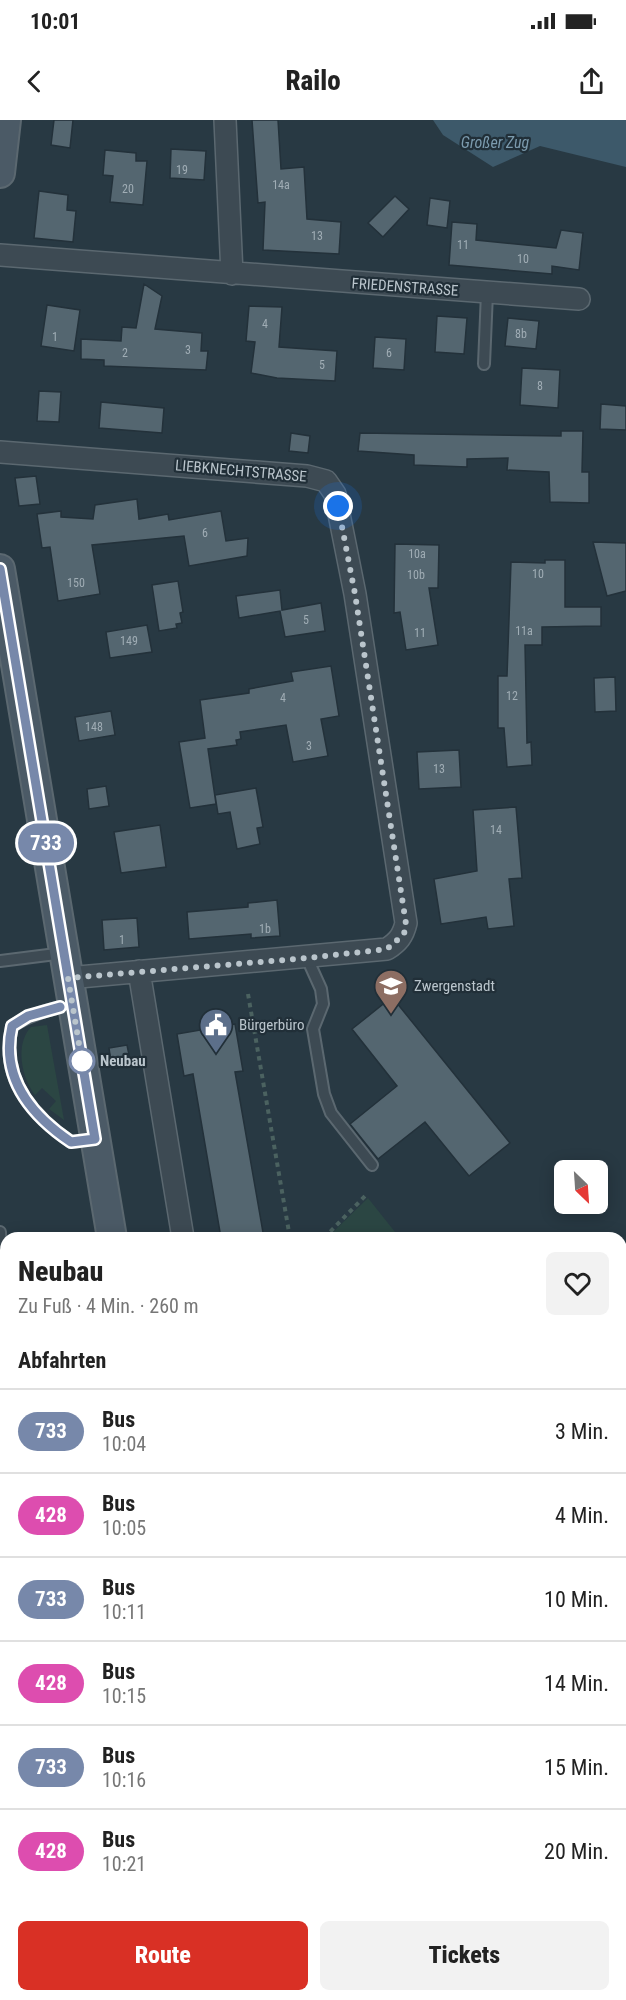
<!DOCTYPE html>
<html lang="de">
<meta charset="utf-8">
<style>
:root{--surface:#fff;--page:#f2f2f2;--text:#222;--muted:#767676;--line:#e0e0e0;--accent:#d93025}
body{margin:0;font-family:"Roboto Condensed",sans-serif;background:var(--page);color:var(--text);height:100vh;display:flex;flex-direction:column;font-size:22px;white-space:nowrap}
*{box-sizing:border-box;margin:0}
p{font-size:20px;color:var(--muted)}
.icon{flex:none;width:33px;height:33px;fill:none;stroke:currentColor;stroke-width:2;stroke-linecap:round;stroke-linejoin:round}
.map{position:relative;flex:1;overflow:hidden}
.sheet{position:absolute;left:0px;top:1112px;width:627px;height:770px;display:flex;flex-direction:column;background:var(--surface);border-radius:18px 18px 0 0;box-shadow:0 3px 15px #0003}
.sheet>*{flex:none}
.badge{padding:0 12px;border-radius:20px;font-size:21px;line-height:39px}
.needle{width:39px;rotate:155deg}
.controls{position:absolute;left:554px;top:1040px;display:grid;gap:12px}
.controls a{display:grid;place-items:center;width:54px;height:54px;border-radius:9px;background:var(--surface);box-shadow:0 3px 15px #0003;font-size:30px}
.you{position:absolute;width:30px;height:30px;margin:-15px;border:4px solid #fff;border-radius:50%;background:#1a73e8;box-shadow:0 0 0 9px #1a73e833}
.map>.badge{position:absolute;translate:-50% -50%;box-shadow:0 0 0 3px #fff}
h2{padding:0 18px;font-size:22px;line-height:54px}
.round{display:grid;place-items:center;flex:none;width:63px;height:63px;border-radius:9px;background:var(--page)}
.summary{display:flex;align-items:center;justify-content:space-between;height:102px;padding:0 18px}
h1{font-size:28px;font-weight:800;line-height:45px}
.button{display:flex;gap:12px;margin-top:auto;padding:12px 18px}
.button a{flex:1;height:69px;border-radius:9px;background:var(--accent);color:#fff;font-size:24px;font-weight:800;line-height:69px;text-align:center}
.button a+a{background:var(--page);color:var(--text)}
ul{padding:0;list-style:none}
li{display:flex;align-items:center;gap:18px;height:84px;padding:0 18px;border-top:2px solid var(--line)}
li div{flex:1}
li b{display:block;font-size:22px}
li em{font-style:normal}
li .badge{min-width:66px;font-weight:700;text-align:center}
.status{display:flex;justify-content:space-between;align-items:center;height:42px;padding:0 30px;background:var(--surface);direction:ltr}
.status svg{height:16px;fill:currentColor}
header{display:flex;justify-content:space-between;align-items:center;height:78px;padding:0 18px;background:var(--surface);font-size:27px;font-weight:800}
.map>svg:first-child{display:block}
.green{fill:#2b4643}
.water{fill:#3d596a}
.building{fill:#546670;stroke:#23313a;stroke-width:1.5}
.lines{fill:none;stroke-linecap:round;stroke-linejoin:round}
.service-casing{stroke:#5b6870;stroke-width:14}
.minor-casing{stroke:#5b6870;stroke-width:24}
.secondary-casing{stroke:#5b6870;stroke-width:32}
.path{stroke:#4b6260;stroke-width:4;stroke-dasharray:4.5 4.5;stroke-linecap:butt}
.service{stroke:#3d4a53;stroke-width:10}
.minor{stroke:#3d4a53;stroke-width:21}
.secondary{stroke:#4b5a66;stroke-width:28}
.line-casing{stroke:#fff;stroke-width:14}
.line{stroke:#78a;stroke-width:9}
.walk{stroke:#bac5cc;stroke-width:6;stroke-dasharray:0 10.8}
.stop-dot{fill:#fff;stroke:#78a;stroke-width:3}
.labels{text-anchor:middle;stroke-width:4.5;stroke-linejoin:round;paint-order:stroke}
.number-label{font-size:12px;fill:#a0adb5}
.street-label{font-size:15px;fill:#bac5cc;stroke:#212f38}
.poi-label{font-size:15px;fill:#bac5cc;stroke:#212f38;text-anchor:start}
.stop-label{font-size:15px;font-weight:bold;fill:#bac5cc;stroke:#212f38;text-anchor:start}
.water-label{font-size:16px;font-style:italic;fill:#7c9bae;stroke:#212f38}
</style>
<div class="status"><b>10:01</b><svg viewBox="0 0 49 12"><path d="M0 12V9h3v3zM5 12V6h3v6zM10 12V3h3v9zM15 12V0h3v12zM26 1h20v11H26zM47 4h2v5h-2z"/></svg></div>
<header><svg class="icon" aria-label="back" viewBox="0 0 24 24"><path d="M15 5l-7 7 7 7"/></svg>Railo<svg class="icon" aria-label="share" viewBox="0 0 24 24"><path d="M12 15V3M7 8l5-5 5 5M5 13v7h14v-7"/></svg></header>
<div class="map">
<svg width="626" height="1880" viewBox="0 0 626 1880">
<rect width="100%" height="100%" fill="#283943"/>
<path class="green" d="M47 905 64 1000 49 989 56 981 42 968 35 975C21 957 15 924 31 907Z
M368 1078 399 1117H328Z
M6 1452V1875H206L207 1880H0V1453Z"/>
<path class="water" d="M433 0H626V47L540 26 493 47 443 15Z
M626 1125V1346L621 1315V1136Z"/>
<path class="building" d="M54 0H73L70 28 51 25Z
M252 0H278L281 49 304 47 307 99 341 102 339 134 263 130 265 82 258 83Z
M171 29 206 31 204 60 170 58Z
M105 30 136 33V41H147L143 85 110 82 113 56 103 55Z
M39 71 68 75 67 90 76 91 73 122 34 118Z
M395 76 409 89 383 117 368 103Z
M430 78 450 81 447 108 427 105Z
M452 102 477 104 476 120 556 128 561 110 583 113 579 150 552 146V154L449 145Z
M144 164 162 176 155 209 202 213 201 231H208L206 250 104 246V240L81 239V219L121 221 122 207 136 208Z
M47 185 80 190 74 231 41 226Z
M249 186 282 187 279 227 337 231 335 261 277 258 251 253 255 222 246 221Z
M437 196 467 198 464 234 435 232Z
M508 198 539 201 536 229 505 226Z
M375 217 406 219 404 250 373 248Z
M522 248 560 250 558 288 520 285Z
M39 271 61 272 59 302 37 301Z
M101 282 164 288 162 313 99 308Z
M601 284 626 286V310L600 309Z
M561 311H583L582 352H589V383L550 382 549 352 507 350 508 338 467 339V347L414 345V335L358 331 360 313 561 316Z
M291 313 310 316 308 333 289 331Z
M36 356 40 384 19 386 15 358Z
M137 379 139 399 168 394 169 400 221 391 226 421 248 418 247 436 189 446 184 416 92 425 100 474 58 481 50 427 42 428 37 394 61 391V397L93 399 95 385Z
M593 422 626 423V471L607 476Z
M395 424 439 425 438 468H429L438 525 406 530 400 492 394 493Z
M545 440H565V487H601V506L542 507V525H525L527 623 531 622 532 645 507 647 504 608H498V556H507L511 442 545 443Z
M178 461 183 492 180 493 182 503 176 504 177 508 159 511 152 465Z
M280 470 282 490 321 483 325 511 285 517 280 491 239 498 236 476Z
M147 505 152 532 110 538 106 512Z
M331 546 339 596 321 599 328 636 293 642 286 605 240 612 241 619 236 620 237 625 208 629 216 684 190 688 179 622 205 618 200 580 249 573V569L293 561 291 552Z
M615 557 616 591 595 592 594 558Z
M111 591 115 615 79 621 75 597Z
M459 630 461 667 419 669 417 632Z
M106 666 109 686 89 689 87 669Z
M256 668 263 707 257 708 260 724 237 729 230 692 218 694 215 675Z
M516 687 522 758 509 759 514 806 488 809 486 797 441 804 434 759 477 751 473 690Z
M160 705 166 747 121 753 114 712Z
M277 780 280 816 251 818V814L189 819 187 792 248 787V783Z
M137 798 139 827 104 830 102 800Z
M392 877 510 1023 469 1056 425 1002 378 1039 350 1004 397 966 352 909Z
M235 904 243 951 235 952 264 1118H221L193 954 184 956 177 914Z
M127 925 131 945 112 949 109 928Z"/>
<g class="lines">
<g class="service-casing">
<path id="service" d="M484 244 487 173
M307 838 321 869 323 884 313 909 324 974 331 993 372 1045
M0 841 64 833
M72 885C49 889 32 894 12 906 0 958 31 995 71 1022L93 1020
M0 1112 1 1149 6 1154
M0 1734H6"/>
</g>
<g class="minor-casing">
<path id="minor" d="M225 0 232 154
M0 135 579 179
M0 332 307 356 326 361 335 374 355 474 406 803C403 816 398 822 387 829L68 858
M139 851 183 1118"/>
</g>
<g class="secondary-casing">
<path id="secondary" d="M0 53 6 0
M0 449 112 1118
M240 1875 241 1880"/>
</g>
<path class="path" d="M248 874 290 1118
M324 1118 367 1074"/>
<use href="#service" class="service"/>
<use href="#minor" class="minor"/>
<use href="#secondary" class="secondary"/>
</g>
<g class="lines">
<g class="line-casing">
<path id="line" d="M0 449 95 1019 71 1022C31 995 0 958 12 906L28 896 60 887"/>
</g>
<use href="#line" class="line"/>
<path class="walk" d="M82 941 83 948 68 858 308 838 387 829 404 814 406 804 355 474 338 386"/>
</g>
<defs>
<g id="school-pin" transform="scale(1.725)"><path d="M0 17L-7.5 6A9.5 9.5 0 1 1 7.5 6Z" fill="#8d6e63" stroke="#212f38"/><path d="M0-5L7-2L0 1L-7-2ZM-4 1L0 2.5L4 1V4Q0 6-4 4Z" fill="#fff"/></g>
<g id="civic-pin" transform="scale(1.725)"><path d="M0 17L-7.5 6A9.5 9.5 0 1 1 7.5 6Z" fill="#5c6f8a" stroke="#212f38"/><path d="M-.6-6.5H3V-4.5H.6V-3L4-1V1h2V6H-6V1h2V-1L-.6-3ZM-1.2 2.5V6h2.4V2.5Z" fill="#fff"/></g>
</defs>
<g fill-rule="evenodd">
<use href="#school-pin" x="391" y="866"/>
<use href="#civic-pin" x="216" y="905"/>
</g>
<circle class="stop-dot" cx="82" cy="941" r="12"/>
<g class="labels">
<g class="number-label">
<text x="182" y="54">19</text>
<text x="281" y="69">14a</text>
<text x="128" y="73">20</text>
<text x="317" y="120">13</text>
<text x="463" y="129">11</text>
<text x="523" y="143">10</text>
<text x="265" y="208">4</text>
<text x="521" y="218">8b</text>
<text x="55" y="221">1</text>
<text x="188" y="234">3</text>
<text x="125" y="237">2</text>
<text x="389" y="237">6</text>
<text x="322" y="249">5</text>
<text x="540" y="270">8</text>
<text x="205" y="417">6</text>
<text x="417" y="438">10a</text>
<text x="538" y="458">10</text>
<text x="416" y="459">10b</text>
<text x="76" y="467">150</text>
<text x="306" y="504">5</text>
<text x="524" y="515">11a</text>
<text x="420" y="517">11</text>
<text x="129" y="525">149</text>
<text x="512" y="580">12</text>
<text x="283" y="582">4</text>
<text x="94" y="611">148</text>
<text x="309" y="630">3</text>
<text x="439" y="653">13</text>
<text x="496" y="714">14</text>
<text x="265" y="813">1b</text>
<text x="122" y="824">1</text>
</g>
<g class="street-label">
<text transform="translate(405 167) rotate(4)" y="5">FRIEDENSTRASSE</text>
<text transform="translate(241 351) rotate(5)" y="5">LIEBKNECHTSTRASSE</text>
</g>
<g class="poi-label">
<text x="414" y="871">Zwergenstadt</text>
<text x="239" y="910">Bürgerbüro</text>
</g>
<g class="stop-label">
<text x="100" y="946">Neubau</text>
</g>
<g class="water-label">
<text x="495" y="28">Großer Zug</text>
</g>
</g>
</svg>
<div class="controls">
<a><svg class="needle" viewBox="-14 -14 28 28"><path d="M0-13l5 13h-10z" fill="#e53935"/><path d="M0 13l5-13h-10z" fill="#767676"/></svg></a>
</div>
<div class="you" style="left:338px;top:386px"></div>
<b class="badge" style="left:46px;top:723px;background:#78a;color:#fff">733</b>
<section class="sheet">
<div class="summary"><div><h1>Neubau</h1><p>Zu Fuß · 4 Min. · 260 m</p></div><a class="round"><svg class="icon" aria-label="heart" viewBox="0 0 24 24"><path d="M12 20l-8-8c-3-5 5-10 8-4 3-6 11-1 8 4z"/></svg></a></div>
<h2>Abfahrten</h2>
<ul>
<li><span class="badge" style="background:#78a;color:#fff">733</span><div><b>Bus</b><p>10:04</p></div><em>3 Min.</em></li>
<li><span class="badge" style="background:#dd4daf;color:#fff">428</span><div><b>Bus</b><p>10:05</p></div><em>4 Min.</em></li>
<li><span class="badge" style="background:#78a;color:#fff">733</span><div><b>Bus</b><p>10:11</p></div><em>10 Min.</em></li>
<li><span class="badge" style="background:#dd4daf;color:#fff">428</span><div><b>Bus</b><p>10:15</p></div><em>14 Min.</em></li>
<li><span class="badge" style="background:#78a;color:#fff">733</span><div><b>Bus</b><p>10:16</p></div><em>15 Min.</em></li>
<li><span class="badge" style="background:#dd4daf;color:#fff">428</span><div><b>Bus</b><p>10:21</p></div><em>20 Min.</em></li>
</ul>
<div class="button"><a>Route</a><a>Tickets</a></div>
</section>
</div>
